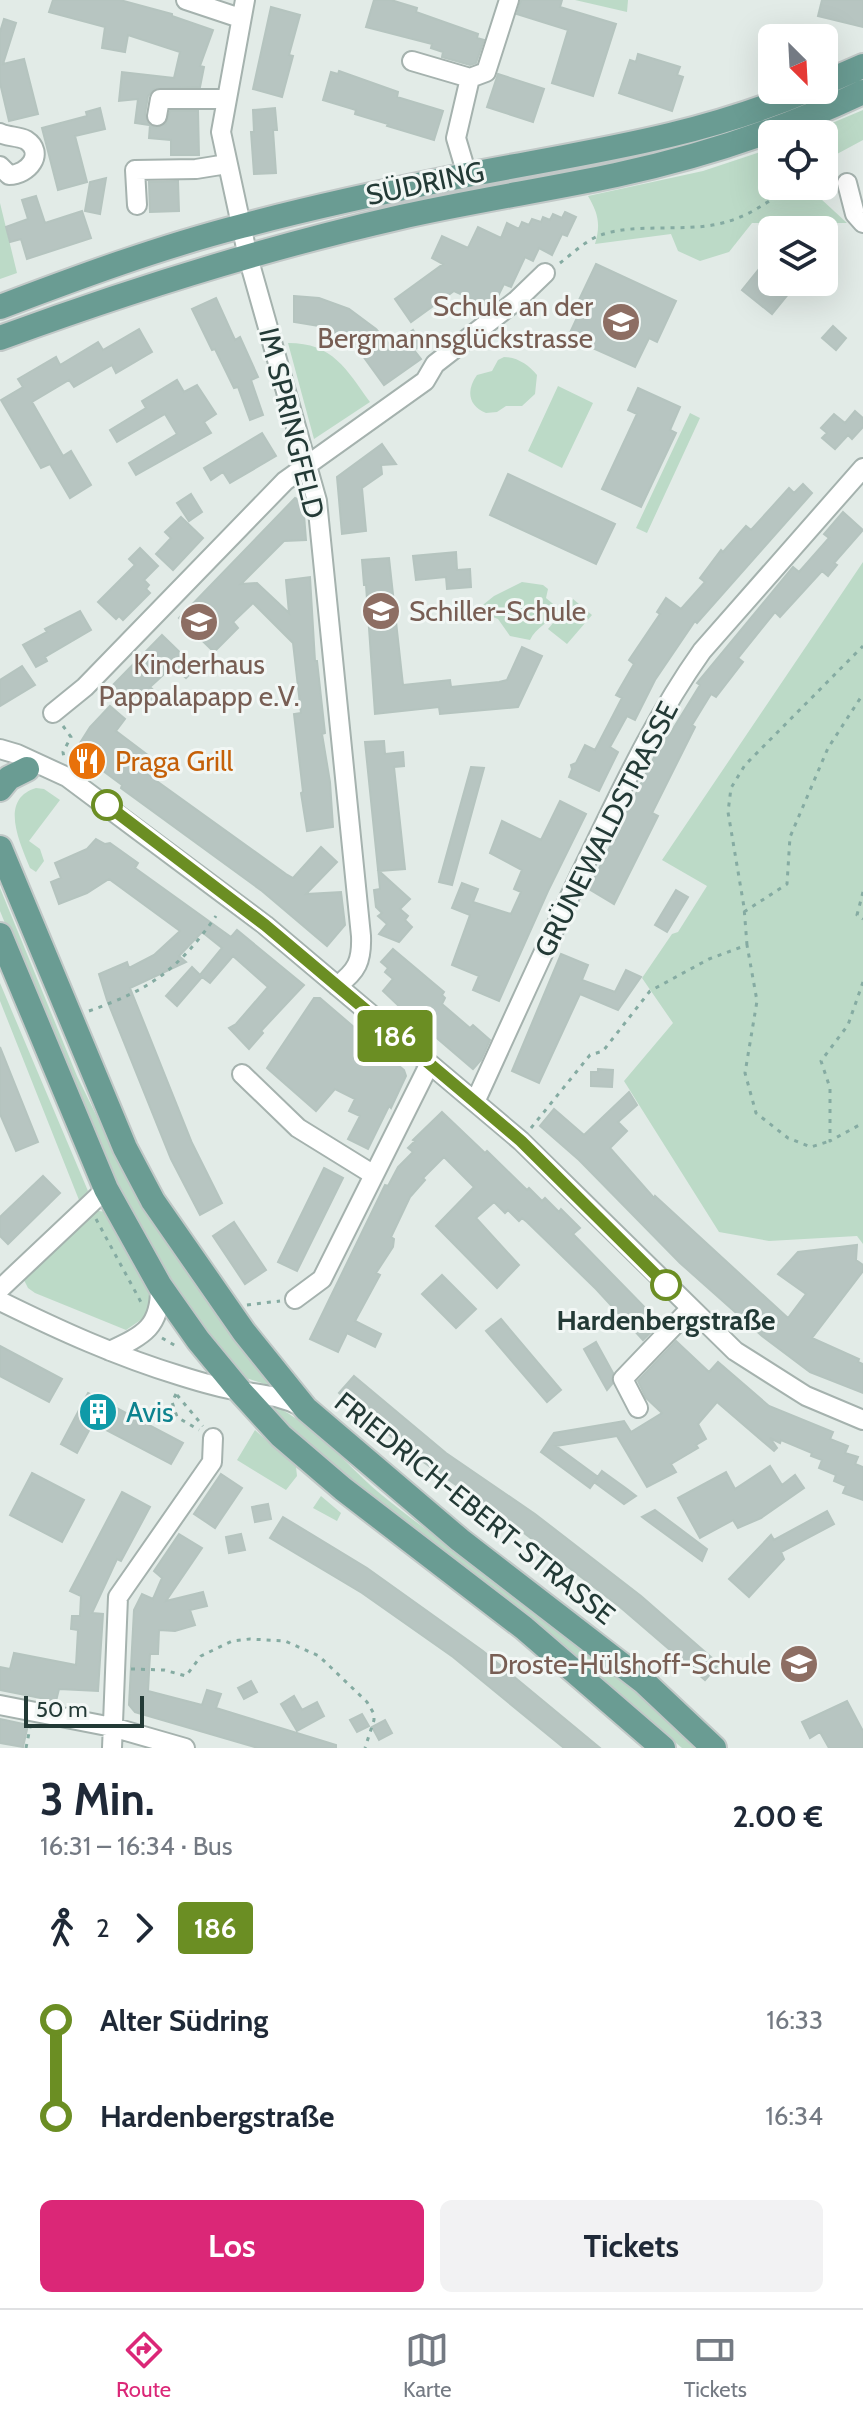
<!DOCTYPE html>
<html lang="de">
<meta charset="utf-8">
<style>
:root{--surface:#fff;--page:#f2f2f3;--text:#1f2937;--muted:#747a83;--line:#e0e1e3;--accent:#db2777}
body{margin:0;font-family:Cabin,sans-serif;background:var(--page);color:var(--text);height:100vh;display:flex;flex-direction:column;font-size:30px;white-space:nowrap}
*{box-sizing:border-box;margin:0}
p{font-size:26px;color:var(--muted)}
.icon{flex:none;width:44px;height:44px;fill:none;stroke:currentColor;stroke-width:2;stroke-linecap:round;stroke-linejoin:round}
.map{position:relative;height:1748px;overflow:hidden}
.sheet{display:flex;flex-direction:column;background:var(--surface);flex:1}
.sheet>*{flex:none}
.badge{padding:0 16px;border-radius:6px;font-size:28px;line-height:52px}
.needle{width:52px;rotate:156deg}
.tools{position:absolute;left:758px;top:24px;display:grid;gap:16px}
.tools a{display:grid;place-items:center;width:80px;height:80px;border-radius:12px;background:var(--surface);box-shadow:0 8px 32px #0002;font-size:40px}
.scale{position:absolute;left:24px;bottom:20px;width:120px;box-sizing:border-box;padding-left:8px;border:4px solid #233a36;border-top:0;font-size:22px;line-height:28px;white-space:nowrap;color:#233a36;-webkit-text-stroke:6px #f2f7f5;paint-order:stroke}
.map>.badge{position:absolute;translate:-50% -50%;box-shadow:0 0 0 4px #fff}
.legs{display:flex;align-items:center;gap:12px;height:88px;padding:0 40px;font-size:26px}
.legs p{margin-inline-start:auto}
.headline{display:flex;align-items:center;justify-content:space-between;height:136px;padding:0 40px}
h1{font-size:44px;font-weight:700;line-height:60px}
.primary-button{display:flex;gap:16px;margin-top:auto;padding:16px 40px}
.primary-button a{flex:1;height:92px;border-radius:12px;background:var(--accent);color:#fff;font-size:32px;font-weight:700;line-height:92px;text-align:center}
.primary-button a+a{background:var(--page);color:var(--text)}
ul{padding:0 40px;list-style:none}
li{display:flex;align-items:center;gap:28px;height:96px;font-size:30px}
li i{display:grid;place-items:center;width:12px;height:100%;margin:0 10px;background:currentColor}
li i::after{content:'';width:20px;height:20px;margin:-10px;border:6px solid;border-radius:50%;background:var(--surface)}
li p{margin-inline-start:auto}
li:first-child i{background:linear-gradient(#0000 50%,currentColor 0)}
li:last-child i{background:linear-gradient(currentColor 50%,#0000 0)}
.tabs{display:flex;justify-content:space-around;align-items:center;height:112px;border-top:2px solid var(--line);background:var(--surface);font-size:22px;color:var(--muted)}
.tabs a{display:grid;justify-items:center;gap:4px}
.tabs .active{color:var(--accent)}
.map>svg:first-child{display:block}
.green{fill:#bcdac7}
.building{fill:#b7c5c1;stroke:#b5c4bf;stroke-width:2}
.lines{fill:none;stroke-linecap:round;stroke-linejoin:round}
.minor-casing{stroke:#a5b2ae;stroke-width:22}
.major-casing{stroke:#c1c8c7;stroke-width:28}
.path{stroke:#85aba2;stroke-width:3;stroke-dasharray:4 6;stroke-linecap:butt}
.minor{stroke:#fff;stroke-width:18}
.major{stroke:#6a9c93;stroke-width:24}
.line-1-casing{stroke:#fff;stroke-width:18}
.line-1{stroke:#6b8e23;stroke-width:12}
.stop-1-dot{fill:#fff;stroke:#6b8e23;stroke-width:4}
.labels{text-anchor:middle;stroke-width:6;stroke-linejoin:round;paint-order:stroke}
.street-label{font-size:28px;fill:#233a36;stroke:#f2f7f5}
.education-label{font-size:28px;fill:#785e54;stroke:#f2f7f5;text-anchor:end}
.food-label{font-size:28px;fill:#c56008;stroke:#f2f7f5;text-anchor:start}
.stop-label{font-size:28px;font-weight:bold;fill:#233a36;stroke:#f2f7f5}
.culture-label{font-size:28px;fill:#0d838f;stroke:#f2f7f5;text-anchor:start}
</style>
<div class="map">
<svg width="863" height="1748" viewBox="0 0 863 1748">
<rect width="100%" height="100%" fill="#e2ebe7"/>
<path class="green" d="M575 0H628L627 12Z
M863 110V140L824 161V134H806Z
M772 148V186H807L847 223H752L729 252 700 261 678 251 671 234 595 244C601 224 598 213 588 196L703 171Z
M0 203 17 273 0 279Z
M288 343C333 343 346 369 370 402L314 439Z
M504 357C517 357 529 365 537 375L535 394 522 406H506L497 412 486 413C468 406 466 390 477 375L492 371 498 360Z
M558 386 593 403 562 468 528 451Z
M690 413 700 418 647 533 636 528Z
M863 562V1244L857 1236 769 1241 719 1232 624 1081 673 1023 642 978 672 934 678 932 707 886 662 860Z
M522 582 543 585 548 589 546 598 559 609C552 621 535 628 530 640L510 636 498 619 485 614 479 608 494 596Z
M573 599 592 615 567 644 548 629Z
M36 788 44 789 60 800 29 841 40 849 44 861 36 872 30 868C18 839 0 799 36 788Z
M0 888 77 1076 124 1172 147 1212 271 1386 240 1376 188 1311 134 1222 77 1100 0 911Z
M0 983 88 1191 79 1200 0 1001Z
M91 1210 107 1212 153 1296 151 1313 126 1330 35 1293 28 1288 24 1280 26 1273Z
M267 1404C303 1413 348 1466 377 1491 436 1540 502 1582 565 1628 613 1665 658 1708 704 1748H682L542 1630 343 1477 267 1407Z
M255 1430 296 1467 297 1476 286 1490 237 1460Z
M321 1496 341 1513 337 1521 313 1508Z"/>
<path class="building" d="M53 0H120L172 14V16L213 30 200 66 204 67 200 87 154 89 148 96 145 114 149 125 135 123 138 99 119 101 122 72 174 78 180 52 128 35 125 52 102 48 105 27 49 12Z
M374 0H391L417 8 416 12 478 34 477 38 484 40 476 63 470 65 442 57 443 52 431 48 432 44 366 27Z
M521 0H562L560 7 616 24 593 96 552 83 568 30 517 14Z
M822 0H863V27L818 16Z
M271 7 300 15 289 55 293 56 282 97 253 89Z
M4 19 16 23 3 64 24 59 38 114 9 121 0 83V32Z
M638 54 680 67 677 75 683 77 672 111 619 93 630 60 636 62Z
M339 71 398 92 397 97 443 111 434 140 387 126 388 124 355 114 356 110 323 100 331 72 338 74Z
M498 74 544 89 533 122 487 107Z
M100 108 105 129 75 136 87 182 58 190 42 128 87 116 86 112Z
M275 108 277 130H273L276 173 254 174 251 132H254L253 110Z
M170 111H198L199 155H171V140L149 138 150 125 156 128 166 124Z
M106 178 100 214 85 211 90 182Z
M178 181 179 211 150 212 149 182Z
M36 196 45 223 82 211 91 238 27 259 21 239 10 242 6 227 28 219 22 200Z
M565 212 576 217 567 236 562 234 552 255 539 248 533 261 525 257 511 287 504 284 495 302 489 307 454 291 411 322 395 299 443 264 432 258 442 236 468 248 478 227 501 238 507 223 519 229 522 222 529 225 532 219 541 222 543 217 550 220 553 214 562 218Z
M772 253V282H798L772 314 742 290Z
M596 264 676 301 657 342 649 338 635 367 568 337 582 307 577 304Z
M294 296 319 298 349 309 376 329 391 346 413 330 422 344 414 350 421 359 384 385 360 352 342 336 319 326 294 322Z
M216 298 235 340 240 337 258 377 251 380 263 415 250 420 238 387 234 388 215 349 212 350 192 309Z
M833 326 846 338 836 350 822 338Z
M139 329 152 352 116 373 112 365 74 387 69 380 32 402 63 456 71 451 91 485 70 498 50 464 41 468 1 400 23 387 18 379 56 357 60 365 98 342 103 350Z
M177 380 184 392 197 385 216 414 204 422 211 433 136 475 129 463 177 434 165 414 117 442 110 430 146 408 142 401Z
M638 388 680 407 670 430 676 433 641 507 602 489 637 414 628 410Z
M855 411 863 418V427L852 439 848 435 835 449 822 438 827 433 821 428 834 414 845 423Z
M262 433 276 456 230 483 223 472 211 480 204 468Z
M382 444 396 464 381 465 382 474 362 488 366 531 342 534 337 477Z
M508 474 615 524 596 564 490 515Z
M803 484 812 493 697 623 695 621 655 680 635 720 627 716 610 747 618 752 599 791 569 777 572 769 571 765 576 763 585 745 595 750 622 698 616 695 634 664 629 660 660 614 657 612 666 598 681 609 705 582 700 578 721 550 723 552 746 526 751 530 789 488 794 493Z
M191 494 202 512 189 521 177 503Z
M295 498 303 502 306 540 284 541 241 584 257 583 289 613 286 580 310 577 315 661H317L325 733 322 734 330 782 333 827 307 831 301 793 303 792 294 714 301 713 293 643 253 603 233 622 238 628 214 652 179 618Z
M843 512 863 530 834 563 837 565 828 576 822 571 780 617 775 612 738 658 743 662 716 697 711 694 692 725 695 727 652 813 658 816 614 904 589 889 665 735 668 737 700 685 697 683 793 567 799 572 829 538 824 534Z
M181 517 203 538 173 570 156 554 171 538 165 532Z
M140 548 158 566 144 580 149 585 146 589 150 593 123 620 119 616 116 619 98 602 135 565 129 559Z
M456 552 457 570 470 569 471 587 447 589 446 577 416 580 413 556Z
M389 558 403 685 450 680 451 687 499 682 507 680 522 647 542 656 518 707 440 714 439 707 375 714 366 585H364L362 560Z
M80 611 91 630 45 657 47 661 36 667 23 645 47 632 45 629Z
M162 635 196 668 186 678 173 666 150 687 161 697 150 708 137 695 127 705 110 688Z
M22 666 35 685 0 706V680Z
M110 706 125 719 116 731 149 756 140 769 286 874 293 878 321 847 337 862 306 894 341 892 345 925 327 946 262 891 121 788 122 785 99 768 97 771 73 754 90 727Z
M384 741 385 754 403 752 404 766 394 767 405 869 379 871 410 899 400 909 408 916 405 920 412 927 399 942 379 934 387 924 378 916 382 913 376 907 374 890 380 889 365 742Z
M471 767 484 768 452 885 439 882Z
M560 801 586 814 548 891 499 1001 473 990 479 976 452 965 470 915 452 908 462 883 478 889 473 902 511 914 521 892 514 889 522 870 490 853 502 821 541 840Z
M96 839 105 844 110 843 138 863 135 868 231 937 237 930 304 985 261 1031 263 1033 249 1049 229 1028 236 1024 268 987 233 956 210 983 202 977 177 1006 166 996 192 967 200 975 222 948 202 932 179 956 186 962 130 988 192 1143 222 1203 200 1215 171 1159 107 1000 99 974 127 962 129 968 154 955 180 931 109 879 87 893 59 904 51 882 61 878 55 863 87 849Z
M676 890 688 897 667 932 655 925Z
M393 949 444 992 442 995 445 998 442 1004 470 1028 473 1025 490 1040 481 1060 473 1069 425 1028 423 1029 383 991 393 979 385 972 388 968 381 962Z
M561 954 588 965 582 980 615 992 626 970 641 977 618 1010 580 994 539 1083 512 1071Z
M314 998H320L404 1070 406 1076 391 1108 389 1106 368 1149 348 1139 360 1116 349 1111 355 1099 335 1089 316 1111 267 1068Z
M0 1047 38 1142 16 1151 0 1114Z
M598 1069 613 1070 612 1087 591 1086V1072H598Z
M629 1092 637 1105 618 1122 627 1131 610 1148 654 1198 655 1196 788 1318 806 1294 778 1274 798 1252 857 1245 856 1260 863 1265V1271L812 1338 859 1359 858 1362 863 1364V1393L810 1372 762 1336 680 1263 579 1160 540 1126 554 1109 584 1135Z
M442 1112 485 1153 487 1151 527 1190 529 1188 542 1201 545 1198 559 1212 561 1209 580 1228 573 1234 660 1323 643 1340 596 1289 527 1222 522 1218 519 1221 508 1210 505 1213 494 1202 476 1218 519 1265 497 1288 436 1226 474 1187 444 1157 423 1178 425 1180 410 1197 391 1237 394 1239 393 1247 376 1273 380 1275 355 1321 381 1334 375 1347 347 1333 338 1352 310 1339 385 1185 388 1186 398 1167 413 1152 408 1148 415 1141 413 1140Z
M324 1168 343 1178 297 1271 278 1262Z
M43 1176 60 1193 8 1244 0 1236V1217Z
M234 1222 266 1270 245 1284 213 1236Z
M442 1275 476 1309 456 1328 422 1294Z
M501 1319 561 1390 547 1402 486 1331Z
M676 1341 709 1372 718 1362 769 1406 833 1432 830 1439 848 1446 845 1453 858 1457 855 1464 863 1467V1500L843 1493 846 1486 834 1481 836 1475 819 1468 822 1460 811 1456 812 1453 781 1440 780 1443 770 1438 777 1448 774 1451 717 1402 698 1424 706 1439 696 1445 698 1448 671 1464 676 1472 647 1487 617 1436 556 1446 598 1477 590 1488 541 1452 554 1433 624 1421 631 1432 662 1413 646 1398 638 1381Z
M596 1342 613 1373 612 1384 607 1390 584 1349Z
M0 1346 62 1379 49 1402 0 1376Z
M354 1376 446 1453 535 1514 641 1596 719 1664 705 1680 620 1607 524 1533 412 1454 339 1393Z
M88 1393 183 1443 171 1464 93 1423 77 1453 61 1444Z
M770 1466 782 1485 795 1475 804 1488 761 1518 738 1528 733 1520 700 1538 678 1498 726 1472 735 1489Z
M602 1471 627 1489 636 1496 624 1504 594 1482Z
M32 1473 84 1500 62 1542 10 1515Z
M221 1474 242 1488 215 1528 194 1514Z
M122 1492 150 1507 121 1561 117 1559 92 1613 103 1614 98 1691 59 1689 56 1701 0 1690V1667L10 1669 14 1653 76 1665 78 1630 71 1629 72 1616H80L81 1596 70 1591Z
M268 1504 271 1519 255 1522 252 1507Z
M655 1510 707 1549 702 1561 642 1517Z
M827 1511 834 1524 781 1552 784 1559 749 1597 729 1579 771 1535 774 1540Z
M283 1517 367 1568 483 1651 600 1748H564L453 1657 362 1593 270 1538Z
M179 1534 202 1548 166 1601 203 1592 207 1606 190 1610 195 1625 175 1631 159 1630 158 1654H150L148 1691 202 1705 207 1690 221 1694 216 1708 336 1745V1748H258L135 1712 129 1705 134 1610 142 1594 153 1599 162 1578 154 1571Z
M241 1534 245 1550 229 1553 226 1537Z
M251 1681 257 1692 244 1699 238 1688Z
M294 1696 302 1710 317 1702 324 1716 297 1731 281 1704Z
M847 1701 863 1731V1748H829L820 1732 810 1738 802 1722Z
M362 1714 369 1726 357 1732 350 1720Z
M0 1719 28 1725 23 1747 0 1743Z
M385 1720 392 1733 379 1740 372 1727Z"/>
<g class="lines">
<g class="minor-casing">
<path id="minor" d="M186 0 240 18
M245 0 221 132 248 257 317 501 361 936C362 961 357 971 337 986
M412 61 470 78
M157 116 160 99H226
M0 133C8 137 18 136 26 140 46 153 28 175 9 175L0 166
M467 175 456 138 470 78 486 72 509 0
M847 183 855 214 863 223
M137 205 135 170 196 169 227 164
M53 713 85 687 285 481 425 381 435 364 517 300 545 273
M0 749 17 754 67 777 265 925 521 1141 735 1351 806 1396 863 1420
M242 1074 298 1128 374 1175
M475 1102C514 1017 552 932 593 848 626 780 658 713 702 651L863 468
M0 1289 106 1189
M295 1299 322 1279 429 1065
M0 1301C59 1330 118 1357 181 1376 200 1382 221 1388 240 1391 266 1395 281 1396 305 1408
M110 1351C144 1335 161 1327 160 1286
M638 1408 623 1379 690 1309
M0 1705 112 1727 185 1748
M112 1748 118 1597 212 1462 213 1438"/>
</g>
<g class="major-casing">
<path id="major" d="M824 83 863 66
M0 307C79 277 160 247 242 226 316 206 392 190 467 175 586 152 696 138 808 90
M0 338C131 290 265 248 401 217 472 201 545 190 616 175 700 157 785 129 863 92
M0 789 9 778 27 769
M0 848 125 1148 153 1201 244 1332 306 1409 460 1540 644 1682 714 1748
M0 935 106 1189 160 1286 198 1340 240 1391 281 1436 343 1489 524 1628 663 1748"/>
</g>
<path class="path" d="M560 263C572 254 586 240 601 235 634 223 682 232 718 224 754 216 766 200 796 186
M63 726 71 737 63 752 64 758
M863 892 857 915 863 919
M744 912 787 884 790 837 828 748 863 694
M747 945 744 907 728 812 731 788 745 765 863 646
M863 982 848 1025 821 1061 830 1088V1141L863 1123
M89 1011C151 989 178 970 216 916
M531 1128 590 1055 603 1051 650 991 709 959 747 945 757 1001 745 1073 756 1113 788 1138 811 1147 830 1141
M96 1219 142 1304
M247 1305 280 1301
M162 1338 176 1346
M176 1394 172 1402 177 1417 199 1430
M177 1395 203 1426
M131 1669 164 1670 186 1676 201 1656 232 1641 250 1639 285 1641 319 1656 367 1702 374 1714V1720L365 1748
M26 1748 30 1728"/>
<use href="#minor" class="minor"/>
<use href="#major" class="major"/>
</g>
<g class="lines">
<g class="line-1-casing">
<path id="line-1" d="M107 805 265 925 475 1102 521 1141 666 1285"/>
</g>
<use href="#line-1" class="line-1"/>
</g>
<defs>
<g id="school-disc" transform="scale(2)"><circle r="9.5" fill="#8d6e63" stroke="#f2f7f5"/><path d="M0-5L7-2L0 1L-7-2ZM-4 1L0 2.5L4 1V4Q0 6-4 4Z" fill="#fff"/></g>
<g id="restaurant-disc" transform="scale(2)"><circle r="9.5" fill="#e8710a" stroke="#f2f7f5"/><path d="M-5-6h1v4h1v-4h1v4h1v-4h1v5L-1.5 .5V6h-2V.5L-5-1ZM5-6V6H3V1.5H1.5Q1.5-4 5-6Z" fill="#fff"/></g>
<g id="building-disc" transform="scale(2)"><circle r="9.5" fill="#0f9aa8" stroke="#f2f7f5"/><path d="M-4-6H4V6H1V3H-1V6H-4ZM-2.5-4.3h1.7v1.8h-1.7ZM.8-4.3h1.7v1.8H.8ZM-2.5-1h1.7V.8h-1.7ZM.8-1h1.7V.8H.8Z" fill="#fff"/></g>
</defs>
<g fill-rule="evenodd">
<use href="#school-disc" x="621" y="322"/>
<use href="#school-disc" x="381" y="611"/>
<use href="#school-disc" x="199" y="622"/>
<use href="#restaurant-disc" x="87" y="761"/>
<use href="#building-disc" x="98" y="1412"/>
<use href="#school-disc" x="799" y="1664"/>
</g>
<g class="stop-1-dot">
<circle cx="107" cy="805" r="14"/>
<circle cx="666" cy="1285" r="14"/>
</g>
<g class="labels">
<g class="street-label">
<text transform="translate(425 183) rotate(-12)" y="10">SÜDRING</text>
<text transform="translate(292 423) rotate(76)" y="10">IM SPRINGFELD</text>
<text transform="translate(606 829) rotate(-63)" y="10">GRÜNEWALDSTRASSE</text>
<text transform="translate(475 1508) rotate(39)" y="10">FRIEDRICH-EBERT-STRASSE</text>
</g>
<g class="education-label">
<text x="593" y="316">Schule an der<tspan x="593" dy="32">Bergmannsglückstrasse</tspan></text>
<text x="409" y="621" text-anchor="start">Schiller-Schule</text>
<text x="199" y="674" text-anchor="middle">Kinderhaus<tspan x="199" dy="32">Pappalapapp e.V.</tspan></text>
<text x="771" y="1674">Droste-Hülshoff-Schule</text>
</g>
<g class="food-label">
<text x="115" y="771">Praga Grill</text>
</g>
<g class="stop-label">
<text x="666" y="1330">Hardenbergstraße</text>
</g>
<g class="culture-label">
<text x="126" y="1422">Avis</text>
</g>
</g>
</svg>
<div class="tools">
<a><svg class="needle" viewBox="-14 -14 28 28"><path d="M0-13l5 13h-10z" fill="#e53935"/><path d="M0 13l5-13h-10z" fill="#747a83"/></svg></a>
<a><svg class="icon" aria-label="locate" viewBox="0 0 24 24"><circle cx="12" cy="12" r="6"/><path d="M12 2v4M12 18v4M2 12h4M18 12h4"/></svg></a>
<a><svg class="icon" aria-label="layers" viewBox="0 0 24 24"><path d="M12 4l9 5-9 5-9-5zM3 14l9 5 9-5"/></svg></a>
</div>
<div class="scale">50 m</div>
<b class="badge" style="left:395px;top:1036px;background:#6b8e23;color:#fff">186</b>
</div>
<section class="sheet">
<div class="headline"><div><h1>3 Min.</h1><p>16:31 – 16:34 · Bus</p></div><b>2.00 €</b></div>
<div class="legs"><svg class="icon" aria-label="walk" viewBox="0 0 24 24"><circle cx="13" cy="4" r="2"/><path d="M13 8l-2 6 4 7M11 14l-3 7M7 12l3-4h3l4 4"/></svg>2<svg class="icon" aria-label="forward" viewBox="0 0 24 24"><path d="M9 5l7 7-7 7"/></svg><b class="badge" style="background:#6b8e23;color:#fff">186</b></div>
<ul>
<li><i style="color:#6b8e23"></i><b>Alter Südring</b><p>16:33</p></li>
<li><i style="color:#6b8e23"></i><b>Hardenbergstraße</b><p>16:34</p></li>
</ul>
<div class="primary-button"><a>Los</a><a>Tickets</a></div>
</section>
<nav class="tabs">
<a class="active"><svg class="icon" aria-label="directions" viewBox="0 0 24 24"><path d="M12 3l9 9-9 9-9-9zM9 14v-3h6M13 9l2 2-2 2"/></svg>Route</a>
<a><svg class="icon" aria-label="map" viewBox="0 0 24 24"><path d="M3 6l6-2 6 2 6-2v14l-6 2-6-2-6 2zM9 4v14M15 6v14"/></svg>Karte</a>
<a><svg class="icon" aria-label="tickets" viewBox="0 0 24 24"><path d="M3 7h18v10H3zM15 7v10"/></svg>Tickets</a>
</nav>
